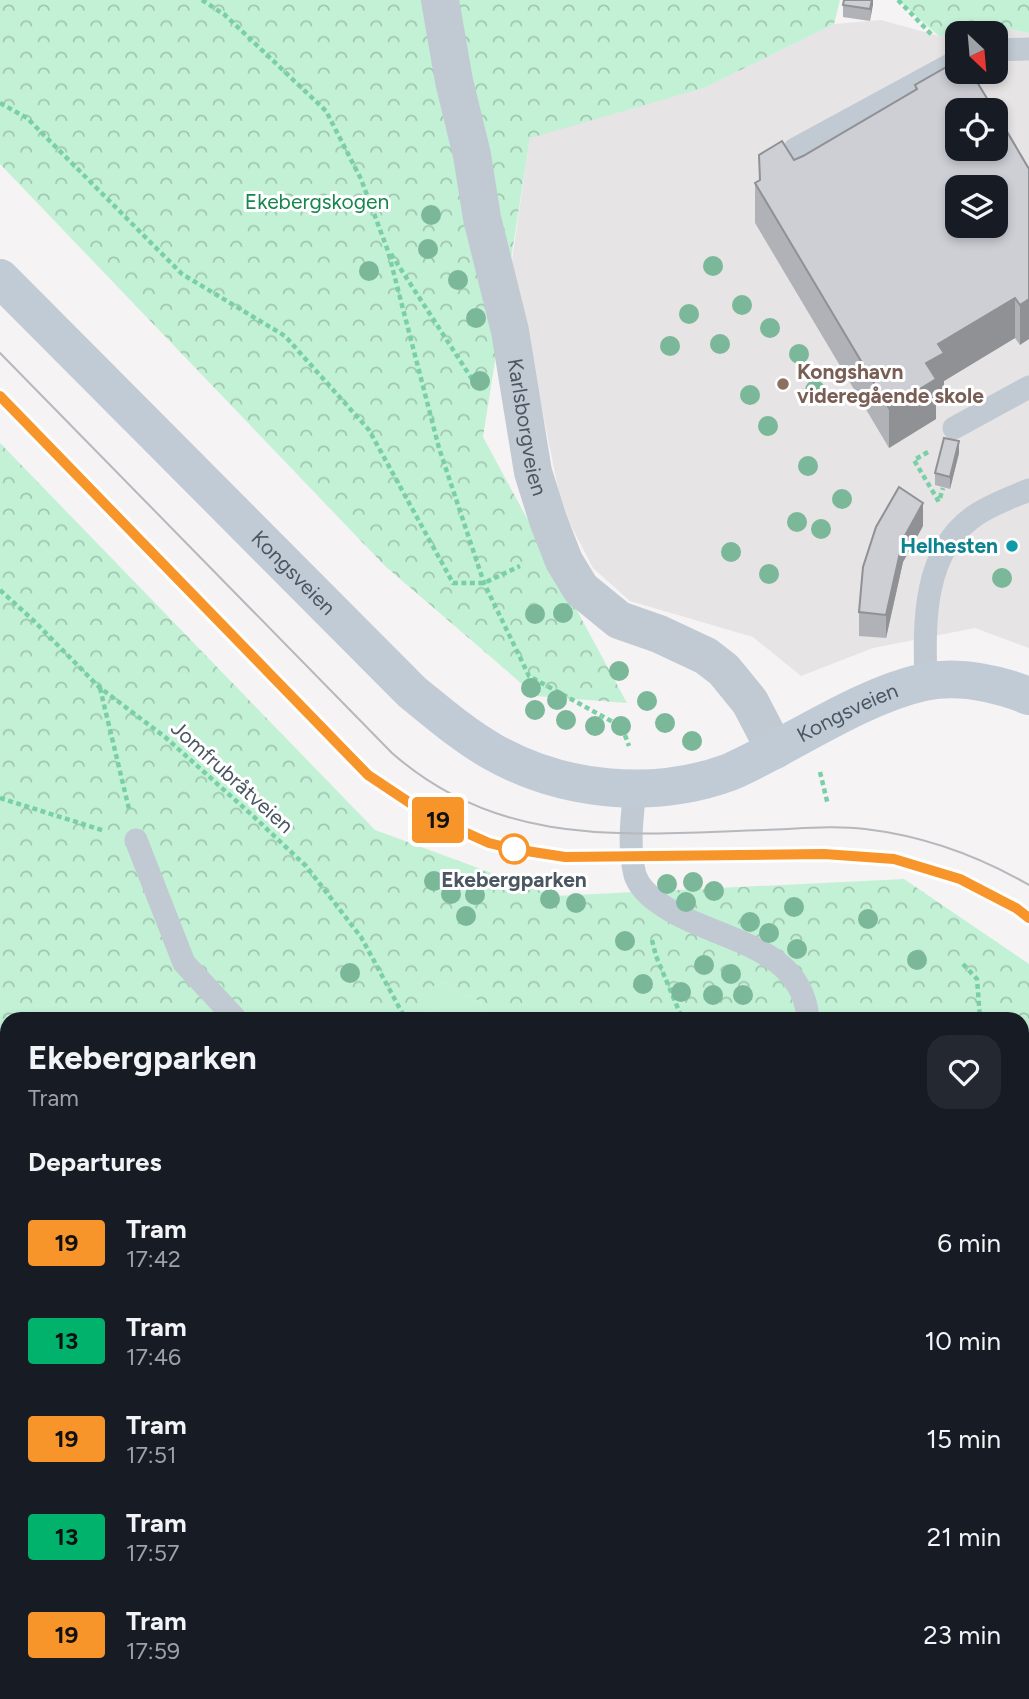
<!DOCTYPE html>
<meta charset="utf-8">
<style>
:root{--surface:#171b24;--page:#242831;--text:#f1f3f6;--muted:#9ea1a6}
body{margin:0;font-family:Figtree,sans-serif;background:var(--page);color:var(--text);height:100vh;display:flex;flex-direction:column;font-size:26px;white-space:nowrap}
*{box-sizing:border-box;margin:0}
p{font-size:23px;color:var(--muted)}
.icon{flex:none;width:38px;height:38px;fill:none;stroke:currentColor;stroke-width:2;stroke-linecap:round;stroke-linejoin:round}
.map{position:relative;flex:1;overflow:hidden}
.drawer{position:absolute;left:0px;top:1012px;width:1029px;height:688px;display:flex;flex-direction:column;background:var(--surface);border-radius:21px 21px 0 0;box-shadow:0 4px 10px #0003}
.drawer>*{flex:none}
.badge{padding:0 14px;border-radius:5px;font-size:24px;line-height:46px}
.needle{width:46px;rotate:154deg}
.buttons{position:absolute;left:945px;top:21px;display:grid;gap:14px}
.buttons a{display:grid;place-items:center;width:63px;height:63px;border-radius:14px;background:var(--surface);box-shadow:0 4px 10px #0003;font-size:35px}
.map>.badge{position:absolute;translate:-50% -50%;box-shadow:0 0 0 4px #fff}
h2{padding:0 28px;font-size:26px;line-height:63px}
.round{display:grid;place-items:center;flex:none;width:74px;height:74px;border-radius:21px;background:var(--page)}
.overview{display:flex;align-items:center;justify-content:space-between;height:119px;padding:0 28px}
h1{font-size:33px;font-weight:700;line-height:52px}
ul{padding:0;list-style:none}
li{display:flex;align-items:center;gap:21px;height:98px;padding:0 28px}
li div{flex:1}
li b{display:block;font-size:26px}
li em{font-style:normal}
li .badge{min-width:77px;font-weight:700;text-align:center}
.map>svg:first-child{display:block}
.education{fill:#e6e4e5;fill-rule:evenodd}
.green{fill:#c3f1d5}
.forest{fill:url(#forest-crowns);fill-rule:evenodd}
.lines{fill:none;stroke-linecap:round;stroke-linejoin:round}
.path{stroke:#7ad0a6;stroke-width:4.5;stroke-dasharray:5 3.5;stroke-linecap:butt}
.service{stroke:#c1cad2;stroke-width:23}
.minor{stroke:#c1cad2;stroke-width:38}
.secondary{stroke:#c1cbd6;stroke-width:38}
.tram{stroke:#b5b8bd;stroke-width:2}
.tree{fill:#7bb799}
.wall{fill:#b0b2b7}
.shaded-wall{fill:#909195}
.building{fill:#cdcfd5;stroke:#909195;stroke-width:2;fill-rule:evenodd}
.line-casing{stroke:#fff;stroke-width:16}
.line{stroke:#f7942a;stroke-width:10}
.education-dot{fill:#8d6e63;stroke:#fff;stroke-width:2.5}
.culture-dot{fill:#0f9aa8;stroke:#fff;stroke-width:2.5}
.stop-dot{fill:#fff;stroke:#f7942a;stroke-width:3.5}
.labels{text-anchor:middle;stroke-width:6;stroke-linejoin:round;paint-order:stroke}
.park-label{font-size:21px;fill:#17864f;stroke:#fff}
.education-label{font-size:21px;font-weight:bold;fill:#785e54;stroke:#fff;text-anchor:start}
.street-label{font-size:21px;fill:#4a5661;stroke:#fff}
.culture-label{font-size:21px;font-weight:bold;fill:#0d838f;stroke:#fff;text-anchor:end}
.stop-label{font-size:21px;font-weight:bold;fill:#4a5661;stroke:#fff}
</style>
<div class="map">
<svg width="1029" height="1699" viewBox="0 0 1029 1699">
<defs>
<pattern id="forest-crowns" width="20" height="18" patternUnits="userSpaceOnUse" patternTransform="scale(1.75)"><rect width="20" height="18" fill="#c3f1d5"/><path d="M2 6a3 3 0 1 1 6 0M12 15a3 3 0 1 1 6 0" fill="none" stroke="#a0c6b0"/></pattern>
</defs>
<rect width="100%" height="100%" fill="#f5f3f3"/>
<path class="education" d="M881 20 939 36 957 34V72H996V33H963L1009 29 1029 33V648L975 628 873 648 801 676 753 637 630 601 593 568 562 508 512 260 530 137 704 88 834 24ZM957 110H996V149H957ZM957 187H996V226H957Z"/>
<path class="green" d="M448 982 461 994 480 1001 484 1018H408L434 1008 431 987Z"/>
<path class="forest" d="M0 0H840L834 24 704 88 530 138 483 437 627 703 536 696 385 566 0 164Z
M898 0H1029V33L1009 29 939 36Z
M0 443 375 830 554 896 904 879 1029 964V1699H0ZM448 982 461 994 480 1001 484 1018H1022V1692H7V1018H408L435 1008 431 987Z"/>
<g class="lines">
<path class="path" d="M202 0 225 15 326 111 361 179 388 251 439 448 484 583 529 676 622 727 629 746
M898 0 932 35
M0 103 27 118 182 274 285 336 369 430 453 583H484L520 566
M391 254 472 379
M928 452 914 460 939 502
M940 498 943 488
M0 590 33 620 99 687 165 737 253 816 306 866 361 937 405 1018
M100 688 129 809
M820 772 828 805
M0 798 105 831
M652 940 656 956 682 1018
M963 964 977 979 980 1018
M0 1138 7 1151
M1022 1313 1029 1318
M1022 1432 1029 1437
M264 1692 265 1699
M494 1699 500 1692"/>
<path class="service" d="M996 50 1029 49
M795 149 957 61
M954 428 1029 387
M926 682C924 623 922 548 979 513 995 503 1012 497 1029 490
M635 789C632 817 628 847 635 875 639 887 649 896 659 903 710 941 801 941 808 1018
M136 840 184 963 235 1018
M682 1692 683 1699
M977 1692 981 1699"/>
<path class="minor" id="s1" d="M440 0 454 81 472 155 482 218 510 331 533 472 548 520 564 561 581 589 619 620 659 634 706 656 724 670 750 702 775 750"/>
<path class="secondary" id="s2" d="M0 278 412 692C438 713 463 735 493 752 564 792 654 800 730 772 791 745 860 696 924 682 959 675 996 683 1029 696"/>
<path class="tram" d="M0 353 392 753C502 850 629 834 764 830 798 829 832 825 865 829 925 836 977 855 1029 885
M0 396 368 775 431 817 489 843 514 849 565 857 824 854 894 859 960 879 1016 908 1029 918"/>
</g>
<g class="tree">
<circle cx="431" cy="215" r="10"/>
<circle cx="428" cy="249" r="10"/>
<circle cx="713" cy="266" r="10"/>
<circle cx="369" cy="271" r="10"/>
<circle cx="458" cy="280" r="10"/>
<circle cx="742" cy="305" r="10"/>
<circle cx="689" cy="314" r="10"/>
<circle cx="476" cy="318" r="10"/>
<circle cx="770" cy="328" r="10"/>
<circle cx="720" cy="344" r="10"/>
<circle cx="670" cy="346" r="10"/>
<circle cx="799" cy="354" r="10"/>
<circle cx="480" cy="381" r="10"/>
<circle cx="815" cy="390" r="10"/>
<circle cx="750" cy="395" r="10"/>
<circle cx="768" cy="426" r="10"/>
<circle cx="808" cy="466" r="10"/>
<circle cx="842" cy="499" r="10"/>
<circle cx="797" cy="522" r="10"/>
<circle cx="821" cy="529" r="10"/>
<circle cx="731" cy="552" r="10"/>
<circle cx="769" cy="574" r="10"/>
<circle cx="1002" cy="578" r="10"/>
<circle cx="563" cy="613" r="10"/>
<circle cx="535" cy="614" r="10"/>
<circle cx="619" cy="671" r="10"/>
<circle cx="531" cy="688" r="10"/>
<circle cx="557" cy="700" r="10"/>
<circle cx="647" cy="701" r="10"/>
<circle cx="535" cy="710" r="10"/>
<circle cx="566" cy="720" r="10"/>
<circle cx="665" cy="723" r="10"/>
<circle cx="595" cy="726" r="10"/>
<circle cx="621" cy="726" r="10"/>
<circle cx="692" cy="741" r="10"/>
<circle cx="434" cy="881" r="10"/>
<circle cx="693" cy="882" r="10"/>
<circle cx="667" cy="884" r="10"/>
<circle cx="714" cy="891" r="10"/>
<circle cx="451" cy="894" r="10"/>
<circle cx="475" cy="895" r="10"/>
<circle cx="550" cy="899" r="10"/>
<circle cx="686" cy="902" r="10"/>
<circle cx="576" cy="903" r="10"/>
<circle cx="794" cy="907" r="10"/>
<circle cx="466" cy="916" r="10"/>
<circle cx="868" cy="919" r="10"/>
<circle cx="750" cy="922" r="10"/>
<circle cx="769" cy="933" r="10"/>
<circle cx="625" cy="941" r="10"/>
<circle cx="797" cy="949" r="10"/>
<circle cx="917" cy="960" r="10"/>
<circle cx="704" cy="965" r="10"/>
<circle cx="350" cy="973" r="10"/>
<circle cx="731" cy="974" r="10"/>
<circle cx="643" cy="984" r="10"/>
<circle cx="681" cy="992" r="10"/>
<circle cx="713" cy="995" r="10"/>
<circle cx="743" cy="995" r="10"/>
</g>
<path class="wall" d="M873 0 870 21 843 17V5Z
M915 85 1029 169 1020 345 1015 338 944 381V393L936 397V419L889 448 755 223V183L794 160 803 156 915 90Z
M959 453 950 489 935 485V473Z
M923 526 903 562 886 638 859 636V612Z
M1029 1575V1682L1022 1672V1580Z"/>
<path class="shaded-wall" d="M872 0H873V5L870 21Z
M1015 298V338L944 381V393L936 397V419L889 448V408L926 363 938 344Z
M1029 299V339L1020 345V305Z
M959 441V453L950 489V477Z
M923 503V526L903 562 886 638V615L903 539Z"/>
<path class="building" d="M844 0H872L870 9 843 5Z
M957 61V72H971L994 110H957V149H996V113L1029 169V299L1020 305 1015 298 938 344 944 353 926 363 936 379 889 408 755 183 760 180 759 155 782 141 794 160 803 156 917 89 915 85ZM957 187H996V226H957Z
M944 438 959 441 950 477 935 473Z
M899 487 923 503 903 539 886 615 859 612 863 567 876 527Z
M1029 1575V1649L1022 1640V1580Z"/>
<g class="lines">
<g class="line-casing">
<path id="line" d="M0 396 368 775 431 817 489 843 514 849 565 857 824 854 894 859 960 879 1016 908 1029 918"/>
</g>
<use href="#line" class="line"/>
</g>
<circle class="education-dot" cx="783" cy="384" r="7"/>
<circle class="culture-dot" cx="1012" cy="546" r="7"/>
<circle class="stop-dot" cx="514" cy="849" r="14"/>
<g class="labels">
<g class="park-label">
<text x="317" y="209">Ekebergskogen</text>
</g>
<g class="education-label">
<text x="797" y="379">Kongshavn<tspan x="797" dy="24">videregående skole</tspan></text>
</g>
<g class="street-label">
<text dy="7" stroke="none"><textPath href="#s1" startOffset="436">Karlsborgveien</textPath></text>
<text dy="7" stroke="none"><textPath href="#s2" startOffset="416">Kongsveien</textPath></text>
<text dy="7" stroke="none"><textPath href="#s2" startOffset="1062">Kongsveien</textPath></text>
<text transform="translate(232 777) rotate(42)" y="7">Jomfrubråtveien</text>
</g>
<g class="culture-label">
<text x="998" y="553">Helhesten</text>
</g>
<g class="stop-label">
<text x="514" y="887">Ekebergparken</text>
</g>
</g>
</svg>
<div class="buttons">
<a><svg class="needle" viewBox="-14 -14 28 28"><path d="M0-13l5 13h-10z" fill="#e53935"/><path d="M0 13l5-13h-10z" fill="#9ea1a6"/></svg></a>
<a><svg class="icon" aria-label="locate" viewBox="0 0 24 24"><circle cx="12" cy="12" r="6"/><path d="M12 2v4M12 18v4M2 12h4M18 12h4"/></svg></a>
<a><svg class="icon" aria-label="layers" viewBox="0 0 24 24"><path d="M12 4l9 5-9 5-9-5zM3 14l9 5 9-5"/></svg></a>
</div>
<b class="badge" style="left:438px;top:820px;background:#f7942a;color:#111">19</b>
<section class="drawer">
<div class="overview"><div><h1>Ekebergparken</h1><p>Tram</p></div><a class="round"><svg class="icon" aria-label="heart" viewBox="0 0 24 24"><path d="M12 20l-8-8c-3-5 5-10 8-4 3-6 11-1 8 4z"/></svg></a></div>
<h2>Departures</h2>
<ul>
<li><span class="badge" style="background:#f7942a;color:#111">19</span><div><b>Tram</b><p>17:42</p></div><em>6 min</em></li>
<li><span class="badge" style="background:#00b26b;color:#111">13</span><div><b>Tram</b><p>17:46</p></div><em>10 min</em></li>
<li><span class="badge" style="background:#f7942a;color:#111">19</span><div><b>Tram</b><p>17:51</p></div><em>15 min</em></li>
<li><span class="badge" style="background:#00b26b;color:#111">13</span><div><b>Tram</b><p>17:57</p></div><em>21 min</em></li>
<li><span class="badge" style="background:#f7942a;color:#111">19</span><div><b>Tram</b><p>17:59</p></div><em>23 min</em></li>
</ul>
</section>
</div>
